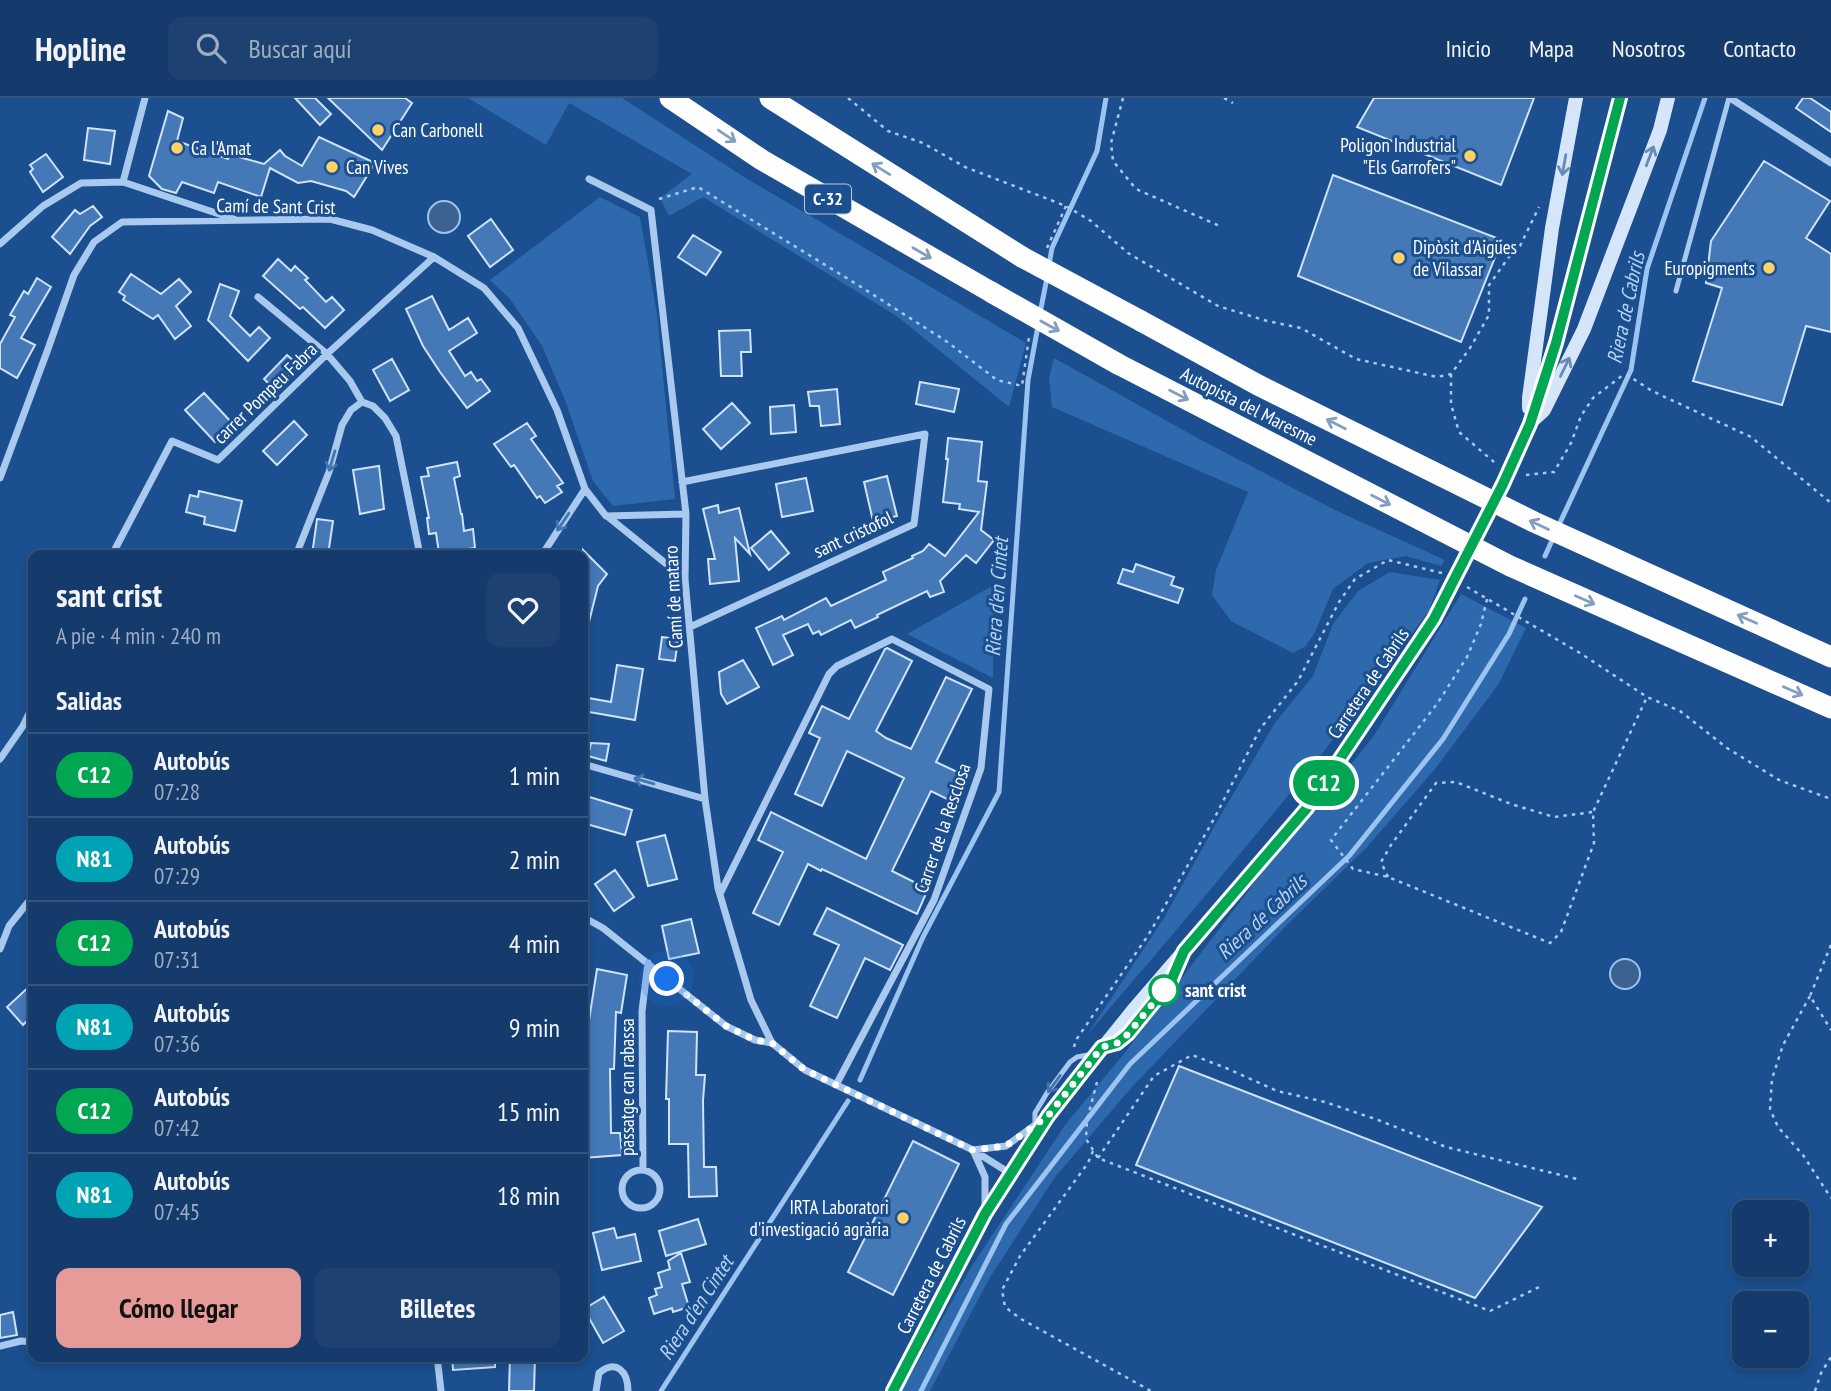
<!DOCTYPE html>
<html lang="es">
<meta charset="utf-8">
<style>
:root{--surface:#143b6b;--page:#1d4271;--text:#f1f3f6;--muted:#9dadc1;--line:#33557e;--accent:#e69b98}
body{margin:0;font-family:"PT Sans Narrow",sans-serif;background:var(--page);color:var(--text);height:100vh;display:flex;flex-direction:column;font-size:26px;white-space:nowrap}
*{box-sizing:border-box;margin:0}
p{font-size:23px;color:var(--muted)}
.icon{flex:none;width:38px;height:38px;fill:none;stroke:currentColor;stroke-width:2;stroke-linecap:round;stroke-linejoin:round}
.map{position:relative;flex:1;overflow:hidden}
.sheet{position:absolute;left:28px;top:452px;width:560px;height:812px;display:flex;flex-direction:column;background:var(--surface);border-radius:14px;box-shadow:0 4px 10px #0003,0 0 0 2px var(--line)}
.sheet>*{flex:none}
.badge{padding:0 14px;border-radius:23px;font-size:24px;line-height:46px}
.buttons{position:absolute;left:1732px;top:1102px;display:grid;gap:14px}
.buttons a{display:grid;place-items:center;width:77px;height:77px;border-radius:14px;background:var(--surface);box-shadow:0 4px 10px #0003,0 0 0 2px var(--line);font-size:35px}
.you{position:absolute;width:35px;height:35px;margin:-18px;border:5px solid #fff;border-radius:50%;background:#1a73e8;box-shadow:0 0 0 10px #1a73e833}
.map>.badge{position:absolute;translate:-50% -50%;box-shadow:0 0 0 4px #fff}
h2{padding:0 28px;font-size:26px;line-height:63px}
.round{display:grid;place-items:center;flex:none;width:74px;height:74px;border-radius:14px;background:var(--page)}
.overview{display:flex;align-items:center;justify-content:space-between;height:119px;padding:0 28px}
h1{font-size:33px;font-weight:700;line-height:52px}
.cta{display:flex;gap:14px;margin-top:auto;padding:14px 28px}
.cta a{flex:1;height:80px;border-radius:14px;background:var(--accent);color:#111;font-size:28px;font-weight:700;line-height:80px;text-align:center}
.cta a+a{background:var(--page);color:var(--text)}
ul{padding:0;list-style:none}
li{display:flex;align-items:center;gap:21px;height:84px;padding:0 28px;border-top:2px solid var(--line)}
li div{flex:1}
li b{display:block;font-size:26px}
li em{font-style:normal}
li .badge{min-width:77px;font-weight:700;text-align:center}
header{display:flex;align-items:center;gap:42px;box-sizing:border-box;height:98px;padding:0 35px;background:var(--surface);border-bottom:2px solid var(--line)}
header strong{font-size:33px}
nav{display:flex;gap:38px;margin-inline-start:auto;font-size:24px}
.search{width:490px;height:63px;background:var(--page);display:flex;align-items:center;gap:18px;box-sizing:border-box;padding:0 24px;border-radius:14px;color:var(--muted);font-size:26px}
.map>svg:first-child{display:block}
.green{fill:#2e69ad}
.water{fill:#3c6290;stroke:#9cc4f0;stroke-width:2}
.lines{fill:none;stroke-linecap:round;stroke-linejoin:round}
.stream{stroke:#9cc4f0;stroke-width:5}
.building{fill:#4478b7;stroke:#cfe3fa;stroke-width:2}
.path{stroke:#a9c9ee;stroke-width:2.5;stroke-dasharray:3.5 5;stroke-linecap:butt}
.lane{stroke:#a9c9ee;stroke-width:5}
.street{stroke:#a9c9ee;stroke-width:7}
.secondary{stroke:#d6e6fa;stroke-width:14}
.highway{stroke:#fff;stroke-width:21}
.secondary-bridge{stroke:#d6e6fa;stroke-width:14}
.highway-bridge{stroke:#fff;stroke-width:21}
.oneway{stroke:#829ec1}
.oneway2{stroke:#668bba}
.oneway3{stroke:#4674ac}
.line-casing{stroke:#fff;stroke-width:16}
.line{stroke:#00a651;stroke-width:10}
.walk{stroke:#fff;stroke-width:7;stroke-dasharray:0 12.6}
.poi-dot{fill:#ffd166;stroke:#1b4f8f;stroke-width:2.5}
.stop-dot{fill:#fff;stroke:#00a651;stroke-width:3.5}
.labels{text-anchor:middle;stroke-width:6;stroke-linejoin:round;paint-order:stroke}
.shield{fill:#1b4f8f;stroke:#bbcadd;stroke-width:2}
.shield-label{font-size:18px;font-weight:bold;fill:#fff}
.poi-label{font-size:19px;fill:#fff;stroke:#1b4f8f;text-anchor:start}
.street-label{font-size:19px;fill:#fff;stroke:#1b4f8f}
.stop-label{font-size:19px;font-weight:bold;fill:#fff;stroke:#1b4f8f;text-anchor:start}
.water-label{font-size:21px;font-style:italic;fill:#b5d3f5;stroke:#1b4f8f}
</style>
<header>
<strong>Hopline</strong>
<div class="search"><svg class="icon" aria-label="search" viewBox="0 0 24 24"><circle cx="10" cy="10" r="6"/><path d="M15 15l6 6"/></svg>Buscar aquí</div>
<nav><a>Inicio</a><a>Mapa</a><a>Nosotros</a><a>Contacto</a></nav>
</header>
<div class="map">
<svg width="1831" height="1293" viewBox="0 0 1831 1293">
<rect width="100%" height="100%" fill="#1b4f8f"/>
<path class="green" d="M468 0H622L744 79 1026 245 1009 309 898 219 703 99 669 118 660 100 692 76 569 5 546 47Z
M600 99 640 119 657 216 675 401 613 408 593 383 565 302 542 248 510 201 490 182Z
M1054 260 1201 342 1337 413 1445 462 1441 468 1406 458 1368 465 1333 491 1315 534 1306 548 1293 555 1231 523 1212 497 1216 472 1248 394 1052 309 1049 280Z
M1390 474 1440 482 1429 513 1319 660 1206 797 1087 937 1164 820 1218 722 1275 625 1313 578 1333 526 1358 493Z
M994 487 993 580 907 536Z
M1461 496 1526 530 1498 587 1435 671 1367 749 1287 827 1132 989 1055 1079 989 1181 930 1293H902L970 1171 1065 1027 1123 957 1259 779 1373 639Z"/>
<path class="water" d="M428 119a16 16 0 1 1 32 0a16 16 0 1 1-32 0Z
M1610 876a15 15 0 1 1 30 0a15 15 0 1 1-30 0Z"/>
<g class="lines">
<path class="stream" d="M1049 167 1052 150 1097 53 1106 0
M1040 215 1047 180
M1558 429 1631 272 1647 171 1705 0
M1545 458 1554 438
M860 982 923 839 999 694 1028 282 1038 228
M661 1293 848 1003
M921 1293 1006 1126 1130 966 1349 758 1443 641 1509 536 1525 501"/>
</g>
<path class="building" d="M295 0H315L331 16 320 27Z
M328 0H405L412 5 382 52Z
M1374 0H1534L1501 87 1357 29Z
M1803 0H1810L1831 14V34L1796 10Z
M168 13 183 20 177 43 228 61 229 56 264 66 280 52 285 58 302 68 319 39 375 65 354 99 346 93 311 83 298 85 270 70 261 99 218 84 214 95 182 84 176 95 162 91 149 78Z
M88 30 115 33 110 66 84 62Z
M46 56 63 79 43 94 30 74 33 71 30 67Z
M1764 63 1830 103 1806 140 1831 156V234L1806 228 1782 307 1693 283 1722 190 1706 185 1711 143Z
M1333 77 1502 142 1461 244 1298 178Z
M93 108 102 119 90 128 70 156 52 139 75 112 80 116Z
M491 121 513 152 490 169 468 138Z
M693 137 721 154 706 177 678 159Z
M278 161 291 173 295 168 308 180 305 182 326 204 332 199 344 212 325 230 303 209 300 211 263 178Z
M131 176 161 196 179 181 191 194 176 208 191 228 175 241 158 217 153 221 123 202 125 198 119 194Z
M37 180 51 189 21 240 35 247 17 280 0 270V246L15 219 10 217 24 193 28 196Z
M220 186 239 193 230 218 250 238 259 229 270 240 248 263 208 222Z
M432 198 449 232 468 220 477 235 449 253 465 278 471 274 477 283 481 281 490 293 467 310 440 274 423 248 406 211Z
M750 232 751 254H741L742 278H721L719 233Z
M287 257 299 267 275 292 264 281Z
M392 261 409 292 390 303 373 272Z
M920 284 959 291 954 314 916 306Z
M837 291 840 326 821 328 819 308H810L808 294Z
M204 295 233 326 215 344 185 312Z
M732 305 750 325 721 351 703 331Z
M794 307 796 334 771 336 770 309Z
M294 323 307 337 277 367 263 353Z
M527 325 536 338 531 341 563 385 557 388 562 394 545 405 540 398 537 400 514 367 511 369 494 346Z
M948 340 982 344 978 383 987 384 981 432 994 442 976 465 966 457 940 483 944 494 930 499 927 493 877 517 878 519 855 530 851 522 821 537 819 533 813 536 808 526 783 537 793 557 773 567 756 530 782 518 784 522 826 500 831 508 886 482 883 474 913 460 912 458 923 453 929 446 945 458 979 414 959 411 960 406 943 404 948 361H946Z
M457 364 460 378 454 380 461 416H462L464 433 473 431 475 450 439 455 436 435 429 436 427 420H429L421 379 429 378 427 370Z
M379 368 384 411 360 416 353 372Z
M887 378 897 418 873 423 864 384Z
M806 380 813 413 782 419 776 386Z
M199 393 242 403 235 433 204 426 205 419 186 414 190 397 198 399Z
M718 407 719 415 739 410 750 456 735 440 739 483 710 486 708 461H715L703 411Z
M317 421 333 423 328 457H312Z
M771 433 789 455 769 472 751 450Z
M583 452 607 476 598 488 588 528H583Z
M1136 466 1174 479 1171 487 1183 491 1178 505 1118 485 1123 471 1133 474Z
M662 539 678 541 675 563 659 561Z
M887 550 912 563 876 633 886 640 911 651 946 579 972 591 936 664 968 679 955 705 931 693 892 773 928 791 917 816 822 771 821 773 808 766 779 827 753 815 783 754 758 742 771 714 866 761 904 680 847 653 822 708 795 696 820 640 809 635 822 608 849 621 885 551Z
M743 562 759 589 727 606 721 596 719 574Z
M617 567 643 571 635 622 583 613V599L611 604Z
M591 645 609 646 606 663 588 658Z
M583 697 632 712 625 737 583 725Z
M665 737 677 781 648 788 637 744Z
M615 772 634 799 614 813 595 786Z
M827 810 903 847 890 872 865 860 837 920 810 908 839 847 814 836Z
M691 821 699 855 669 861 662 828Z
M597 871 627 877 621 915 616 914 614 971H610L611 1035H620L622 1057 583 1060V989H585L588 929Z
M33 885V917L23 927 7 909Z
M668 933 697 934 696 977H705L703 1003 704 1069H716L717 1098 689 1099 688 1046H669V1001H666Z
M1179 968 1542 1109 1475 1200 1136 1067Z
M913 1043 959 1066 893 1197 848 1174Z
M698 1121 706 1146 666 1158 659 1133Z
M614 1130 617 1140 635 1136 641 1163 602 1172 593 1135Z
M681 1155 690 1184 682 1186 689 1209 673 1214 672 1210 654 1216 649 1200 657 1197 655 1191 662 1189 658 1175 670 1171 668 1163Z
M604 1199 624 1233 603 1245 584 1211Z
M13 1214 17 1237 0 1240V1217Z
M452 1258H495V1269L453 1272Z
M510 1258H535L534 1293H509Z"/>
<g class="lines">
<path class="path" d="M848 0 888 33 923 45 965 69 1066 108 1091 123 1128 155 1218 208 1267 223 1301 230 1356 261 1437 279 1451 276 1470 250 1489 217V187L1511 156 1520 148 1539 109
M1123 0 1111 45 1113 63 1136 91 1222 129
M1224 0 1233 5
M659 101 698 89 858 187 946 243 997 282 1022 288 1029 239
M1047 150 1066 108
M1451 276V306L1459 334 1494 364
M1526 377 1554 374 1571 345 1581 318 1593 300 1623 277 1629 278 1652 293 1751 339 1831 405
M1467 489 1580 555 1647 599 1680 613 1727 650 1779 682 1831 701
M1487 501 1481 526 1467 559 1437 606 1331 742 1353 771 1388 779 1550 845 1561 834 1594 745 1593 714 1647 599
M1388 779 1381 764 1391 747 1436 685 1456 684 1511 706 1554 719 1593 714
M1831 847 1810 898 1831 932
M1810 898 1783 947 1772 981 1770 1011 1778 1029 1803 1057 1831 1100
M1074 949 1076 942 1149 836 1215 719 1260 631 1298 583 1339 504 1355 481 1388 462 1442 475
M1097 984 1087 1022 1086 1041 1098 1060 1490 1213 1539 1189
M1093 1053 1088 1065 1020 1158 1002 1192 1005 1209 1021 1221 1151 1293
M1098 1060 1154 978 1192 957 1226 970 1277 993 1325 1004 1378 1022 1446 1049 1577 1081
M1815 1293 1821 1275 1831 1259"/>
<path class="lane" d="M1676 193 1729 0
M1109 947 1117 945 1128 936 1171 883 1177 869
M1035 1026V1015L1047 995 1070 964 1077 959 1093 956"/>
<path class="street" d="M1730 0 1831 65
M589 81 651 112 686 416 685 481 705 701 718 790 751 902 772 945
M123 84 145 0
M0 146 43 108 81 85 123 84 234 121
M258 199 327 256 350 283 362 304
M362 304 373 308 385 320 396 338 420 457
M0 380 48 251 74 177 94 144 122 124 330 121 372 132 434 159 484 190 518 230 557 312 585 391 606 418 686 416
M682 384 925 336 914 426 690 529
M607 418 685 481
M112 457 172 343 218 362 327 256 434 159
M296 457 329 374 342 327 351 312 362 304
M542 457 585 391
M0 661 23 628 33 607
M583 666 705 701
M720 796 829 576 837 568 892 541 989 591 981 670 934 802 836 987
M583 819 603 830 726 928 755 942 772 945 805 972 973 1052 1011 1076
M0 851 9 828 33 798
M643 1072 642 913 648 865
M622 1091a19 19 0 1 1 38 0a19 19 0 1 1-38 0Z
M985 1111V1079L973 1052 1006 1048 1039 1024
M0 1248 21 1243 33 1244
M437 1258 441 1293
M596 1293 599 1275C616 1261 628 1273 628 1293"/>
<path class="secondary" d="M1529 310V300L1552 130 1576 0
M1533 322 1544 312 1584 231 1660 32 1668 0
M1503 386 1529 326 1556 245 1620 0
M893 1293 985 1116 1048 1018 1135 910 1307 710 1434 521"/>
<path class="highway" d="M670 0 762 62 991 194
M770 0 1022 159
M1141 223 1258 287 1534 424 1831 559
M1118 266 1510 468 1831 610"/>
<path class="secondary-bridge" d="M1434 521 1503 386"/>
<path class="highway-bridge" d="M1022 159 1141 223
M991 194 1118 266"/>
</g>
<defs><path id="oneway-shaft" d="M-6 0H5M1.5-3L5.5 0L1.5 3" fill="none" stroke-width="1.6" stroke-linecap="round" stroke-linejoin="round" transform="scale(1.75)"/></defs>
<g class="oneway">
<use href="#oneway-shaft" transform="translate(727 38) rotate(34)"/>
<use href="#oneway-shaft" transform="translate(881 71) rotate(-148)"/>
<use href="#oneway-shaft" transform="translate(922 155) rotate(30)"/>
<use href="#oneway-shaft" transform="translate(1050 228) rotate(29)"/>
<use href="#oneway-shaft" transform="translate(1179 297) rotate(27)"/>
<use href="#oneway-shaft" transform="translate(1336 326) rotate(-153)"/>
<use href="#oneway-shaft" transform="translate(1381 402) rotate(27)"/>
<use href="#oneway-shaft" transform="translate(1539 427) rotate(-155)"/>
<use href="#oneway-shaft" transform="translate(1585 502) rotate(24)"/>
<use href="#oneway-shaft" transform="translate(1747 521) rotate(-156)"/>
<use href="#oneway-shaft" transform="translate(1793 593) rotate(24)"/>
</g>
<g class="oneway2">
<use href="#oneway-shaft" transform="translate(1650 58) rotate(-69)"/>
<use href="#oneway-shaft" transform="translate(1564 67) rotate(100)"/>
<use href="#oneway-shaft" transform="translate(1565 269) rotate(-64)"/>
</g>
<g class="oneway3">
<use href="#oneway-shaft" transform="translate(332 363) rotate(106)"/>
<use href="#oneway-shaft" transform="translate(563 424) rotate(124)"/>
<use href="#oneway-shaft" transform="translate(644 683) rotate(-164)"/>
<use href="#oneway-shaft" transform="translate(1054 986) rotate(126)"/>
</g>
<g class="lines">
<g class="line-casing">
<path id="line" d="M893 1293 985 1116 1048 1018 1102 949 1117 945 1128 936 1171 883 1184 853 1307 710 1434 521 1503 386 1530 326 1556 245 1620 0"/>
</g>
<use href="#line" class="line"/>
<path class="walk" d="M667 881 726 928 755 942 772 945 805 972 973 1052 1006 1048 1048 1018 1102 949 1117 945 1128 936 1164 892"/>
</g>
<g class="poi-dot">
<circle cx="378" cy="32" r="7"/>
<circle cx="177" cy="50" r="7"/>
<circle cx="1470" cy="58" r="7"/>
<circle cx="332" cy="69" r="7"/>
<circle cx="1399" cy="160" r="7"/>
<circle cx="1769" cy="170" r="7"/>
<circle cx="903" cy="1120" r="7"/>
</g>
<circle class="stop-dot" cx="1164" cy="892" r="14"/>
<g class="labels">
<rect class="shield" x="805" y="86.5" width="46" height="29" rx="5"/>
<g class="shield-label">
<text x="828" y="107">C-32</text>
</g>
<g class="poi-label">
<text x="392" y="39">Can Carbonell</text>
<text x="1456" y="54" text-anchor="end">Poligon Industrial<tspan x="1456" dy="22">"Els Garrofers"</tspan></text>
<text x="191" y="57">Ca l'Amat</text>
<text x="346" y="76">Can Vives</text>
<text x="1413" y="156">Dipòsit d'Aigües<tspan x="1413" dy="22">de Vilassar</tspan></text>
<text x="1755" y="177" text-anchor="end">Europigments</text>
<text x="889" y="1116" text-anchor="end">IRTA Laboratori<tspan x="889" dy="22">d'investigació agrària</tspan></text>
</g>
<g class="street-label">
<text transform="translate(276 108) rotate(1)" y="7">Camí de Sant Crist</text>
<text transform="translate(265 295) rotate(-44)" y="7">carrer Pompeu Fabra</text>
<text transform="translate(1249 308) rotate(27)" y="7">Autopista del Maresme</text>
<text transform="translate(853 436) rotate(-25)" y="7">sant cristofol</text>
<text transform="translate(673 499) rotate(-93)" y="7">Camí de mataro</text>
<text transform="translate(1368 585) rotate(-56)" y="7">Carretera de Cabrils</text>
<text transform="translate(942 730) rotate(-71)" y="7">Carrer de la Resclosa</text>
<text transform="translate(627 989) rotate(-90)" y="7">passatge can rabassa</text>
<text transform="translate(931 1177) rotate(-63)" y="7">Carretera de Cabrils</text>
</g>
<g class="stop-label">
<text x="1185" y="899">sant crist</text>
</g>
<g class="water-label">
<text transform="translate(1626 210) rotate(-78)" y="7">Riera de Cabrils</text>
<text transform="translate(997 499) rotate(-86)" y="7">Riera d'en Cintet</text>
<text transform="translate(1262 819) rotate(-43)" y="7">Riera de Cabrils</text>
<text transform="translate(696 1210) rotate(-57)" y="7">Riera d'en Cintet</text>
</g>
</g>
</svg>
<div class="buttons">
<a>+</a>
<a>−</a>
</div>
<div class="you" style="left:667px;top:881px"></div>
<b class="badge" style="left:1324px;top:685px;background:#00a651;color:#fff">C12</b>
<section class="sheet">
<div class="overview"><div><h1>sant crist</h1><p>A pie · 4 min · 240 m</p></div><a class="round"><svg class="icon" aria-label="heart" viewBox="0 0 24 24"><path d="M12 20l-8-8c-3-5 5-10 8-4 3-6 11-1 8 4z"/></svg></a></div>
<h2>Salidas</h2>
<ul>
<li><span class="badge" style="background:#00a651;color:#fff">C12</span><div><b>Autobús</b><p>07:28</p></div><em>1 min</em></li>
<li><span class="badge" style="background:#00a3b4;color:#fff">N81</span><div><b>Autobús</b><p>07:29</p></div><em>2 min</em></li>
<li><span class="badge" style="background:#00a651;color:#fff">C12</span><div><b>Autobús</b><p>07:31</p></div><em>4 min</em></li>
<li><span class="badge" style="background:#00a3b4;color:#fff">N81</span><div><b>Autobús</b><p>07:36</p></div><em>9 min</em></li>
<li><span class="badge" style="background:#00a651;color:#fff">C12</span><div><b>Autobús</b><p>07:42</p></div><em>15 min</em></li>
<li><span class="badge" style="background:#00a3b4;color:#fff">N81</span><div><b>Autobús</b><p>07:45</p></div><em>18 min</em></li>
</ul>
<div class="cta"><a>Cómo llegar</a><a>Billetes</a></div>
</section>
</div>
